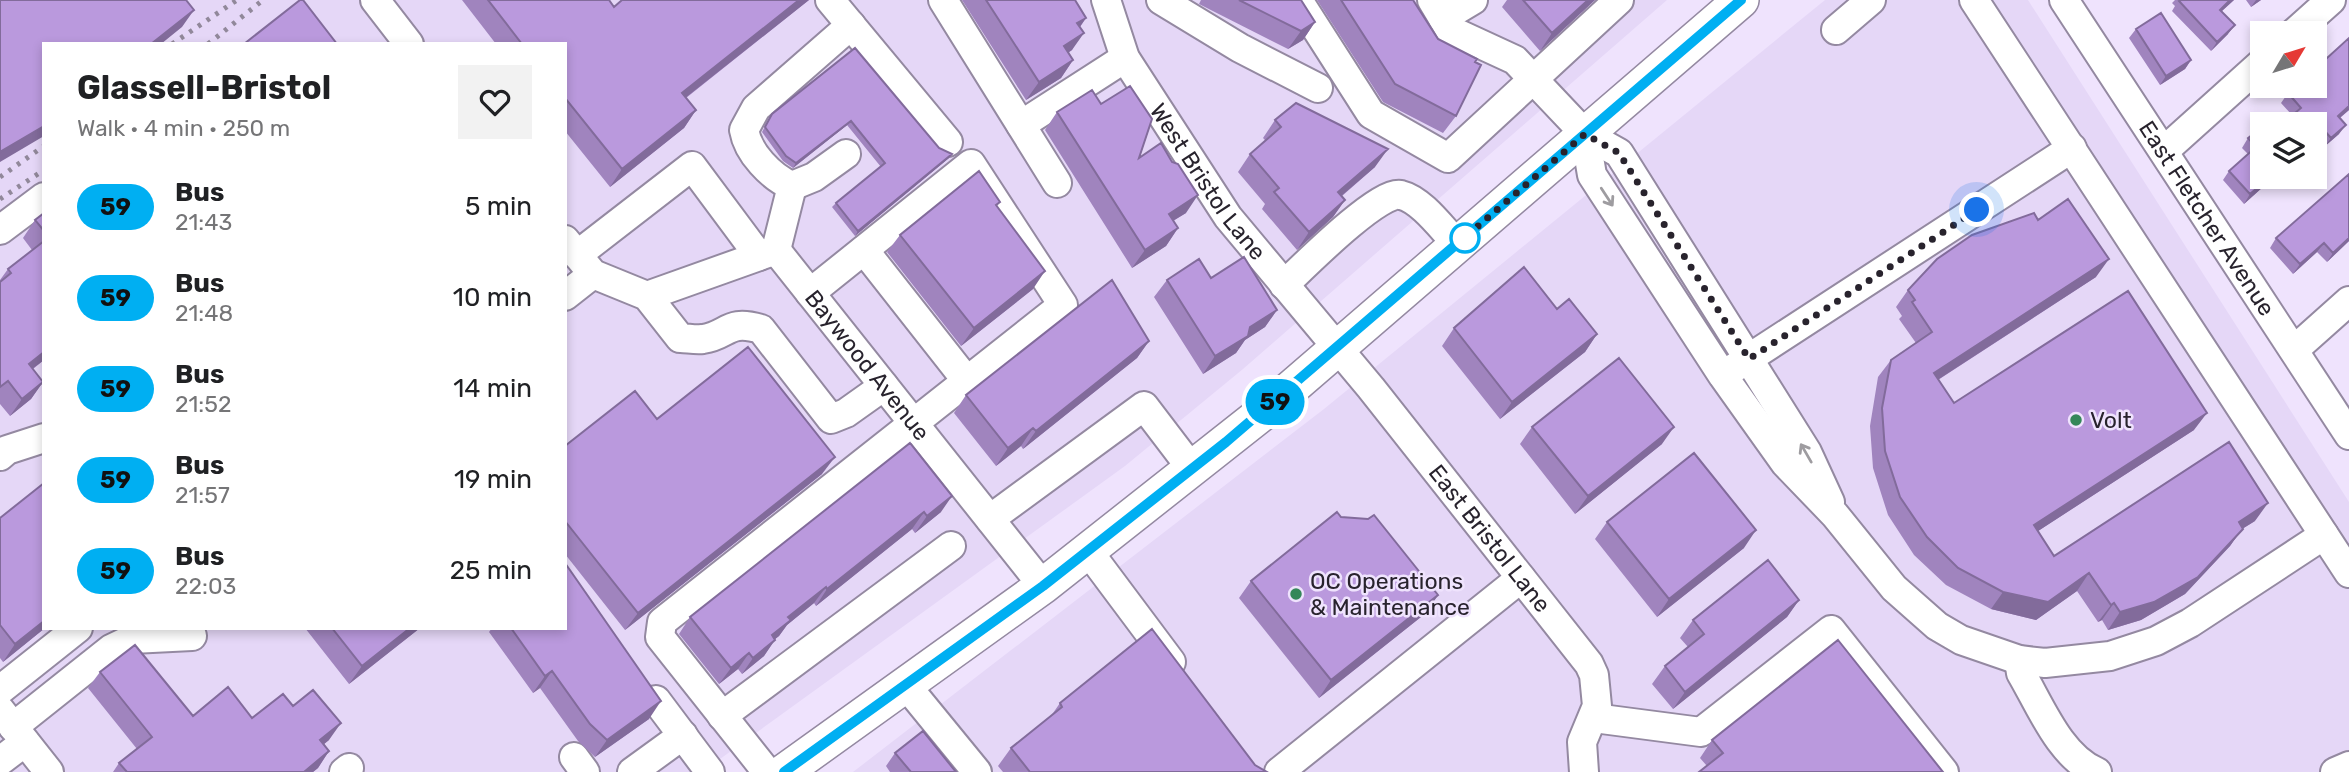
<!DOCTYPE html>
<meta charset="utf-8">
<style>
:root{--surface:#fff;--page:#f2f2f2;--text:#202124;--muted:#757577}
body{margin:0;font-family:Rubik,sans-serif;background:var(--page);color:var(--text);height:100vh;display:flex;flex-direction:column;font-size:26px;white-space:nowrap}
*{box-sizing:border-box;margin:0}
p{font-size:23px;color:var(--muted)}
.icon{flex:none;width:38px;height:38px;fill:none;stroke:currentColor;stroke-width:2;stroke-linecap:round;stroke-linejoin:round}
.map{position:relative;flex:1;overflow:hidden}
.panel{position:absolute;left:42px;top:42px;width:525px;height:588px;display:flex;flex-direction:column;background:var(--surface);border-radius:0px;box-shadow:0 4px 10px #0003}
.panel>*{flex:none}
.badge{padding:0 14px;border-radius:23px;font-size:24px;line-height:46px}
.needle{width:46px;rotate:52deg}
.buttons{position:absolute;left:2250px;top:21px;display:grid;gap:14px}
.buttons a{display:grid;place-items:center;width:77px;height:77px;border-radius:0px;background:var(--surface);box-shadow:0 4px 10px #0003;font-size:35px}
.you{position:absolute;width:35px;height:35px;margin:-18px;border:5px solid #fff;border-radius:50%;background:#1a73e8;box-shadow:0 0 0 10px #1a73e833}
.map>.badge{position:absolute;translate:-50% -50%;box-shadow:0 0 0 4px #fff}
.round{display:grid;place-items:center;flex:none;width:74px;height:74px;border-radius:0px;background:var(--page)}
.headline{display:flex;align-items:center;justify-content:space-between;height:119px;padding:0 35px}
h1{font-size:33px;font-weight:700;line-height:52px}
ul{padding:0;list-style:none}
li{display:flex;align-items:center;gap:21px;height:91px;padding:0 35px}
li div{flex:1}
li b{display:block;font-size:26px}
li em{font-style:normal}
li .badge{min-width:77px;font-weight:700;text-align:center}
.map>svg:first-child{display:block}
.built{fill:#e5d7f7;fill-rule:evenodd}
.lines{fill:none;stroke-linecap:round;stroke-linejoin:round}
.minor-casing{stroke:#9489a1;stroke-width:32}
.major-casing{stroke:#9489a1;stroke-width:38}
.minor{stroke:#fff;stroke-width:28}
.major{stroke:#fff;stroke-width:35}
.rail{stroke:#91889a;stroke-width:5;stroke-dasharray:3.5 7;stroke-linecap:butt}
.wall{fill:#a084be}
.shaded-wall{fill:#826b9b}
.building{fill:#ba99dd;stroke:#826b9b;stroke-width:2}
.oneway{stroke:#9e9ca0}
.line-casing{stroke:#fff;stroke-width:16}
.line{stroke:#00aff2;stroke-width:10}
.walk{stroke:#28232d;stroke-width:7;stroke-dasharray:0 12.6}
.stop-dot{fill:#fff;stroke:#00aff2;stroke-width:3.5}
.poi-dot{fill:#348759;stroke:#efe3fd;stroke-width:2.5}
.labels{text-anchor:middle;stroke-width:5;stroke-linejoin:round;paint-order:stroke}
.street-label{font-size:23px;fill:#28232d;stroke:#efe3fd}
.poi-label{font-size:23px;fill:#28232d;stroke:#efe3fd;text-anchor:start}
</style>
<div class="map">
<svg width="2349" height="772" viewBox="0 0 2349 772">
<rect width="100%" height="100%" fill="#efe3fd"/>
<path class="built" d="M0 0H1667L1243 369 1125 466 702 772H0ZM44 44H565V628H44Z
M1825 0H2028L2349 502V772H853L1324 409Z"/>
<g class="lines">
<g class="minor-casing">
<g id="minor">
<path d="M375 0 409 44"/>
<path d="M830 0 948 142"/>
<path d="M943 0 1057 183"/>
<path id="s1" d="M1106 0 1125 58 1228 217 1371 388 1589 664 1594 675 1597 706 1582 742 1584 772"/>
<path d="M1161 0 1240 48 1318 88"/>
<path d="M1298 0 1371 114 1448 158 1619 0"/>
<path d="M1432 0 1450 30 1515 60 1585 134 1619 153 1807 452 1830 502"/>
<path d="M1974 0 2349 573"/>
<path id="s2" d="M2064 0 2349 435"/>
<path d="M1443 18 1473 0"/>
<path d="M1836 30 1871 0"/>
<path d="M2294 33 2331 0"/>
<path d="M1021 125 1125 58"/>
<path d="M1585 134 1592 175 1723 376 1785 463 1835 515 1894 588 1937 626 1961 640 2019 660 2045 663 2110 656 2156 641 2190 623 2324 535"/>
<path d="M2164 151 2263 62"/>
<path d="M846 154 814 177 792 186C771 177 748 153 744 130L756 108 851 25"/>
<path d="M0 230 44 197"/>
<path d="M565 240 593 274 647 296 680 338C687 338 695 340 703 339 729 335 727 319 761 329L831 419 846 413 884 386"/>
<path d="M776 250 792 186"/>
<path d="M864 250 967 381"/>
<path d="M577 255 692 166 759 256"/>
<path d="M1284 285C1302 268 1380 189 1401 195 1422 200 1443 230 1457 244"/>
<path d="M565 296 593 274"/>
<path id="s3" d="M647 296 776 250 1043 586"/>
<path d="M2294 350 2349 301"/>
<path d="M1734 368 2072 148"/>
<path d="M0 456 7 450 44 438"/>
<path d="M990 519 1144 406 1192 469"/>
<path d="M1088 551 1171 662"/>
<path d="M2019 660 2021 673C2040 705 2060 757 2097 772"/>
<path d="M905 684 977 772"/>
<path d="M0 690 78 628"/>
<path d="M656 700 710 772"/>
<path d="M0 710 49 772"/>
<path d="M722 716 951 546"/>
<path d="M1594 718 1701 732 1831 630 1944 772"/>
<path d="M13 727 111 649 132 639 192 636"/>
<path d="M574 757 585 772"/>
<path d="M0 761 25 742"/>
<path d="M344 772 349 768"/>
<path d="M632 772 683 735"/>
<path d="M767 772 660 637 662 622 1063 305 971 164 810 293"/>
<path d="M1279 772 1521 578"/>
<path d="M2335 772 2349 766"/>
</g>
</g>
<g class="major-casing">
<path id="major" d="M784 772 1043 586 1261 414 1741 0"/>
</g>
<use href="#minor" class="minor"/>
<use href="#major" class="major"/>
<path class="rail" d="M172 44 237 0
M208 44 263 0
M0 177 44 146
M0 199 44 170"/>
</g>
<path class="wall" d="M462 0H609L614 7 622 0H809L686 98 696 110 684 128 610 187 565 131V44H496Z
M962 0H1075L1086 18 1080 27 1072 50 1068 53 1073 60 1061 78 1026 100Z
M1201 0H1301L1315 22 1303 40 1288 49 1199 4Z
M1317 0H1413L1438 39 1456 116 1443 133 1383 102Z
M1507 0H1595L1540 51 1502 7Z
M2175 0H2234L2222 11 2228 34 2211 51 2172 11 2175 6 2172 3Z
M2246 0H2261L2251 7Z
M2136 29 2191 60 2185 69 2160 85 2129 38Z
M2349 38V110L2340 118 2339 134 2324 147 2292 115 2281 103 2288 93Z
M855 48 939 148 952 154 949 158 855 236 832 207 836 203 881 167 847 125 793 168 783 161 762 132 772 114Z
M1101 104 1139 158 1186 213 1173 221 1178 228 1166 246 1132 268 1045 130 1057 112Z
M1275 120 1375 167 1342 196 1345 200 1333 217 1297 250 1262 209 1265 204 1238 172 1250 154 1266 141 1263 138Z
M2263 126V177H2274L2244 204 2223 180 2229 171 2248 154 2242 148 2248 138Z
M2349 174V241L2327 262 2317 252 2293 274 2270 248 2276 238Z
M1000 202 997 206 1033 289 961 346 887 252 900 235Z
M44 213V360L33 369 43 382 31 399 10 416 0 404V280L8 269 32 250 23 238 35 220Z
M2038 220 2096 277 1938 380 1954 403 2194 430 2038 531 2054 556 2255 521 2242 529 2230 546 2185 594 2141 620 2108 630 2102 620 2098 622 2077 591 2036 620 1991 609 1946 585 1914 555 1888 515 1873 468 1870 426 1878 377 1891 360 1916 343 1899 319 1902 316 1896 307 1908 290Z
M1211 278 1277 310 1265 327 1245 340 1236 353 1203 374 1154 297 1167 280Z
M1454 328 1597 334 1585 352 1500 419 1442 346Z
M1149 341 1137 358 1023 449 1021 446 996 466 954 413 966 395Z
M657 419 822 474 625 630 565 554V446Z
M1532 427 1662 444 1575 514 1520 444Z
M910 443 941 512 915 533 912 529 816 606 814 603 787 625 779 636 775 639 764 656 742 674 738 669 719 684 679 634 690 617Z
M1341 517 1438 595 1426 613 1319 698 1239 598 1251 581Z
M0 518 44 628H45L3 662 0 658Z
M1607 522 1744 548 1657 617 1595 539Z
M1799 600 1787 617 1673 709 1652 684 1665 666 1688 647 1680 638 1693 620Z
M305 628H420L349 684Z
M492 628H565L649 719 595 757 578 741 540 688 533 693 489 632Z
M100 672 193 716 252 718 293 706 329 740 324 744 329 751 318 768 313 772H113L119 763 137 749 88 688Z
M1060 703 1255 765 1267 772H1003L998 766 1011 748 1051 716Z
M1712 740 1943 772 1707 766 1700 758Z
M895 753 956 772H890L886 766Z"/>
<path class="shaded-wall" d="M799 0H809L670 110 682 93Z
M1588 0H1595L1540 51 1552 33Z
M2230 0H2234L2213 19 2220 10Z
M2256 0H2261L2251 7Z
M194 10 182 27 161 44H151Z
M1086 18 1074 35 1077 23Z
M1315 22 1303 40 1288 49 1301 31Z
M2235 25 2228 34 2211 51 2217 42Z
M1084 33 1072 50 1052 63 1064 46Z
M1073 60 1061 78 1026 100 1039 82Z
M2191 60 2185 69 2160 85 2166 76Z
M2349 106V110L2331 125 2338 116Z
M696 110 684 128 610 187 622 169Z
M851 121 847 125 793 168 796 163Z
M2346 125 2339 134 2324 147 2331 138Z
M44 126V136L0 162V152Z
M1388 149 1375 167 1326 209 1338 192Z
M952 154 949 158 855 236 858 231Z
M2270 177H2274L2244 204 2250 194Z
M1198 195 1186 213 1156 231 1169 214Z
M1345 200 1333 217 1297 250 1309 232Z
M1178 228 1166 246 1132 268 1145 250Z
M2349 238V241L2327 262 2333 253Z
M2324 243 2317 252 2293 274 2300 264Z
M2109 259 2096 277 1922 390 1934 373Z
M1045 271 1033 289 961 346 974 328Z
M1277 310 1265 327 1245 340 1236 353 1203 374 1215 356 1250 327Z
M1597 334 1585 352 1500 419 1512 402Z
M1149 341 1137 358 1023 449 1036 431Z
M44 352V360L16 381 29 364Z
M43 382 31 399 10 416 22 399Z
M2207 413 2194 430 2021 542 2034 525Z
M1674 427 1662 444 1575 514 1588 496Z
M1033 428 1021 446 996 466 1008 448Z
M835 457 822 474 625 630 638 613Z
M952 496 941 512 915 533 927 516Z
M2268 503 2255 521 2242 529 2230 546 2185 594 2141 620 2108 630 2120 612 2239 522Z
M924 512 912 529 816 606 827 589Z
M1756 530 1744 548 1657 617 1669 599Z
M2089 573 2077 591 2036 620 1991 609 2003 592Z
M826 587 814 603 787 625 779 636 760 651 772 635 788 617Z
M1438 595 1426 613 1319 698 1331 680Z
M1799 600 1787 617 1673 709 1685 692Z
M2114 603 2102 620 2098 622 2111 605Z
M44 621V628H45L3 662 15 644Z
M410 628H420L349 684 362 666Z
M775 640 764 656 742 674 753 658Z
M749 653 738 669 719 684 731 668Z
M552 671 540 688 533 693 545 676Z
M661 701 649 719 595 757 607 740Z
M341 723 329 740 308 757 320 740Z
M329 751 318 768 313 772H304Z"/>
<path class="building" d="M0 0H186L194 10 151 44H44V126L0 152Z
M300 0H303L337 44H244Z
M488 0H609L614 7 622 0H799L682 93 696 110 622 169 565 98V44H522Z
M986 0H1075L1086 18 1077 23 1084 33 1064 46 1073 60 1039 82Z
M1239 0H1301L1315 22 1301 31Z
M1341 0H1413L1438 39 1477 59 1475 62 1481 65 1456 116 1395 84Z
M1523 0H1588L1552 33Z
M2181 0H2230L2220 10 2235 25 2217 42 2179 1Z
M2161 13 2191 60 2166 76 2136 29Z
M2349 38V106L2338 116 2346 125 2331 138 2323 129 2315 136V124H2282L2301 108 2288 93 2296 86H2315V69Z
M855 48 939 148 952 154 858 231 836 203 885 163 851 121 796 163 786 156 765 127 772 114Z
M1130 86 1152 119 1139 158 1161 143 1172 162 1178 164 1198 195 1169 214 1178 228 1145 250 1057 112 1092 90 1101 104Z
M1296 103 1388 149 1338 192 1345 200 1309 232 1274 192 1279 188 1250 154 1281 127 1275 120Z
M2263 126V177H2270L2250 194 2229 171 2256 147 2248 138Z
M979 171 1000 202 996 205 1045 271 974 328 900 235Z
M2349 174V238L2333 253 2324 243 2300 264 2276 238Z
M2068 199 2109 259 1934 373 1954 403 2128 291 2207 413 2034 525 2054 556 2229 442 2268 503 2239 522 2243 529 2198 577 2154 602 2120 612 2114 603 2111 605 2089 573 2048 602 2003 592 1958 568 1927 537 1900 497 1885 451 1882 408 1891 360 1932 332 1912 302 1915 300 1908 290 1937 259 1972 235 2034 213 2038 220Z
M44 213V231L35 220Z
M44 241V352L29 364 43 382 22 399 8 381 0 387V282L11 273 8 269Z
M1244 257 1277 310 1250 327 1248 336 1215 356 1167 280 1199 259 1211 278Z
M1524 267 1557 309 1569 299 1597 334 1512 402 1454 328Z
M1112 280 1149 341 1036 431 1033 428 1008 448 966 395Z
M748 347 835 457 638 613 565 521V446L635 391 657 419Z
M1619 358 1674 427 1588 496 1532 427Z
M910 443 952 496 927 516 924 512 827 589 826 587 788 617 791 620 772 635 775 640 753 658 749 653 731 668 690 617Z
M1694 453 1756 530 1669 599 1607 522Z
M44 483V621L15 644 0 625V518Z
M1337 512 1341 517 1368 519 1374 515 1438 595 1331 680 1251 581Z
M1768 560 1799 600 1685 692 1665 666 1704 634 1693 620Z
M565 563 661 701 607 740 590 724 552 671 545 676 511 628H565Z
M332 628H410L362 666Z
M1152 629 1255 765 1267 772H1030L1011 748 1062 707 1060 703Z
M1838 640 1943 772H1699L1723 753 1712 740Z
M135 645 193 716 228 687 252 718 283 694 293 706 313 690 341 723 320 740 329 751 304 772H127L119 763 152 737 100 672Z
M923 731 956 772H911L895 753Z"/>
<defs><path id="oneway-shaft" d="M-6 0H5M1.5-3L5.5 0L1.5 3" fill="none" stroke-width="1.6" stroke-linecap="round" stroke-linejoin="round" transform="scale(1.75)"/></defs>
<g class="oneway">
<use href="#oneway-shaft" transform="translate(1607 197) rotate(57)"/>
<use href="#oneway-shaft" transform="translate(1806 453) rotate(-120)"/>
</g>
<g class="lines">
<g class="line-casing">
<path id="line" d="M784 772 1043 586 1226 442 1741 0"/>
</g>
<use href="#line" class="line"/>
<path class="walk" d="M1465 238 1457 244 1585 134 1619 153 1749 359 1977 210"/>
</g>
<circle class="stop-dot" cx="1465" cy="238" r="14"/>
<g class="poi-dot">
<circle cx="2076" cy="420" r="7"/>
<circle cx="1296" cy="594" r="7"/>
</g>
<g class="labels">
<g class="street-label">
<text dy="8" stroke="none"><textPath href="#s1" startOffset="210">West Bristol Lane</textPath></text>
<text dy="8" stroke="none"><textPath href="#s2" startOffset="261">East Fletcher Avenue</textPath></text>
<text dy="8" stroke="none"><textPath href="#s3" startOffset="284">Baywood Avenue</textPath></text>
<text dy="8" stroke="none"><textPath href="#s1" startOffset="665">East Bristol Lane</textPath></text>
</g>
<g class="poi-label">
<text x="2090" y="428">Volt</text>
<text x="1310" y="589">OC Operations<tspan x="1310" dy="26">&amp; Maintenance</tspan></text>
</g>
</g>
</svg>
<div class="buttons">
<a><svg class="needle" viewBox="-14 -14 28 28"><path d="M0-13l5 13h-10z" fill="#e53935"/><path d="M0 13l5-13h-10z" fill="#757577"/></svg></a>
<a><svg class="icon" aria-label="layers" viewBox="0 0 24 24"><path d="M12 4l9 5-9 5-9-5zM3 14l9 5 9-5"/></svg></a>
</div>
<div class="you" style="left:1977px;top:210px"></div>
<b class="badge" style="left:1275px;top:402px;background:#00aff2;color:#111">59</b>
<section class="panel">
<div class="headline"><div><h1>Glassell-Bristol</h1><p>Walk · 4 min · 250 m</p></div><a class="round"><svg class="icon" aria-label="heart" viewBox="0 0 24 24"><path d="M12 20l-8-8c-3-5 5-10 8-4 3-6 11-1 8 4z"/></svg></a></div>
<ul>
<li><span class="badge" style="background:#00aff2;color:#111">59</span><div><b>Bus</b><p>21:43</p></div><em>5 min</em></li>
<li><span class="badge" style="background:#00aff2;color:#111">59</span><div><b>Bus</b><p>21:48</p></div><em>10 min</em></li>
<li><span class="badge" style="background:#00aff2;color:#111">59</span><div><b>Bus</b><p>21:52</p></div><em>14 min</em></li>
<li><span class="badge" style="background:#00aff2;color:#111">59</span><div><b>Bus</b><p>21:57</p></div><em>19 min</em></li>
<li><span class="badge" style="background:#00aff2;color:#111">59</span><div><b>Bus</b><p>22:03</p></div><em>25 min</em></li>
</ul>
</section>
</div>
